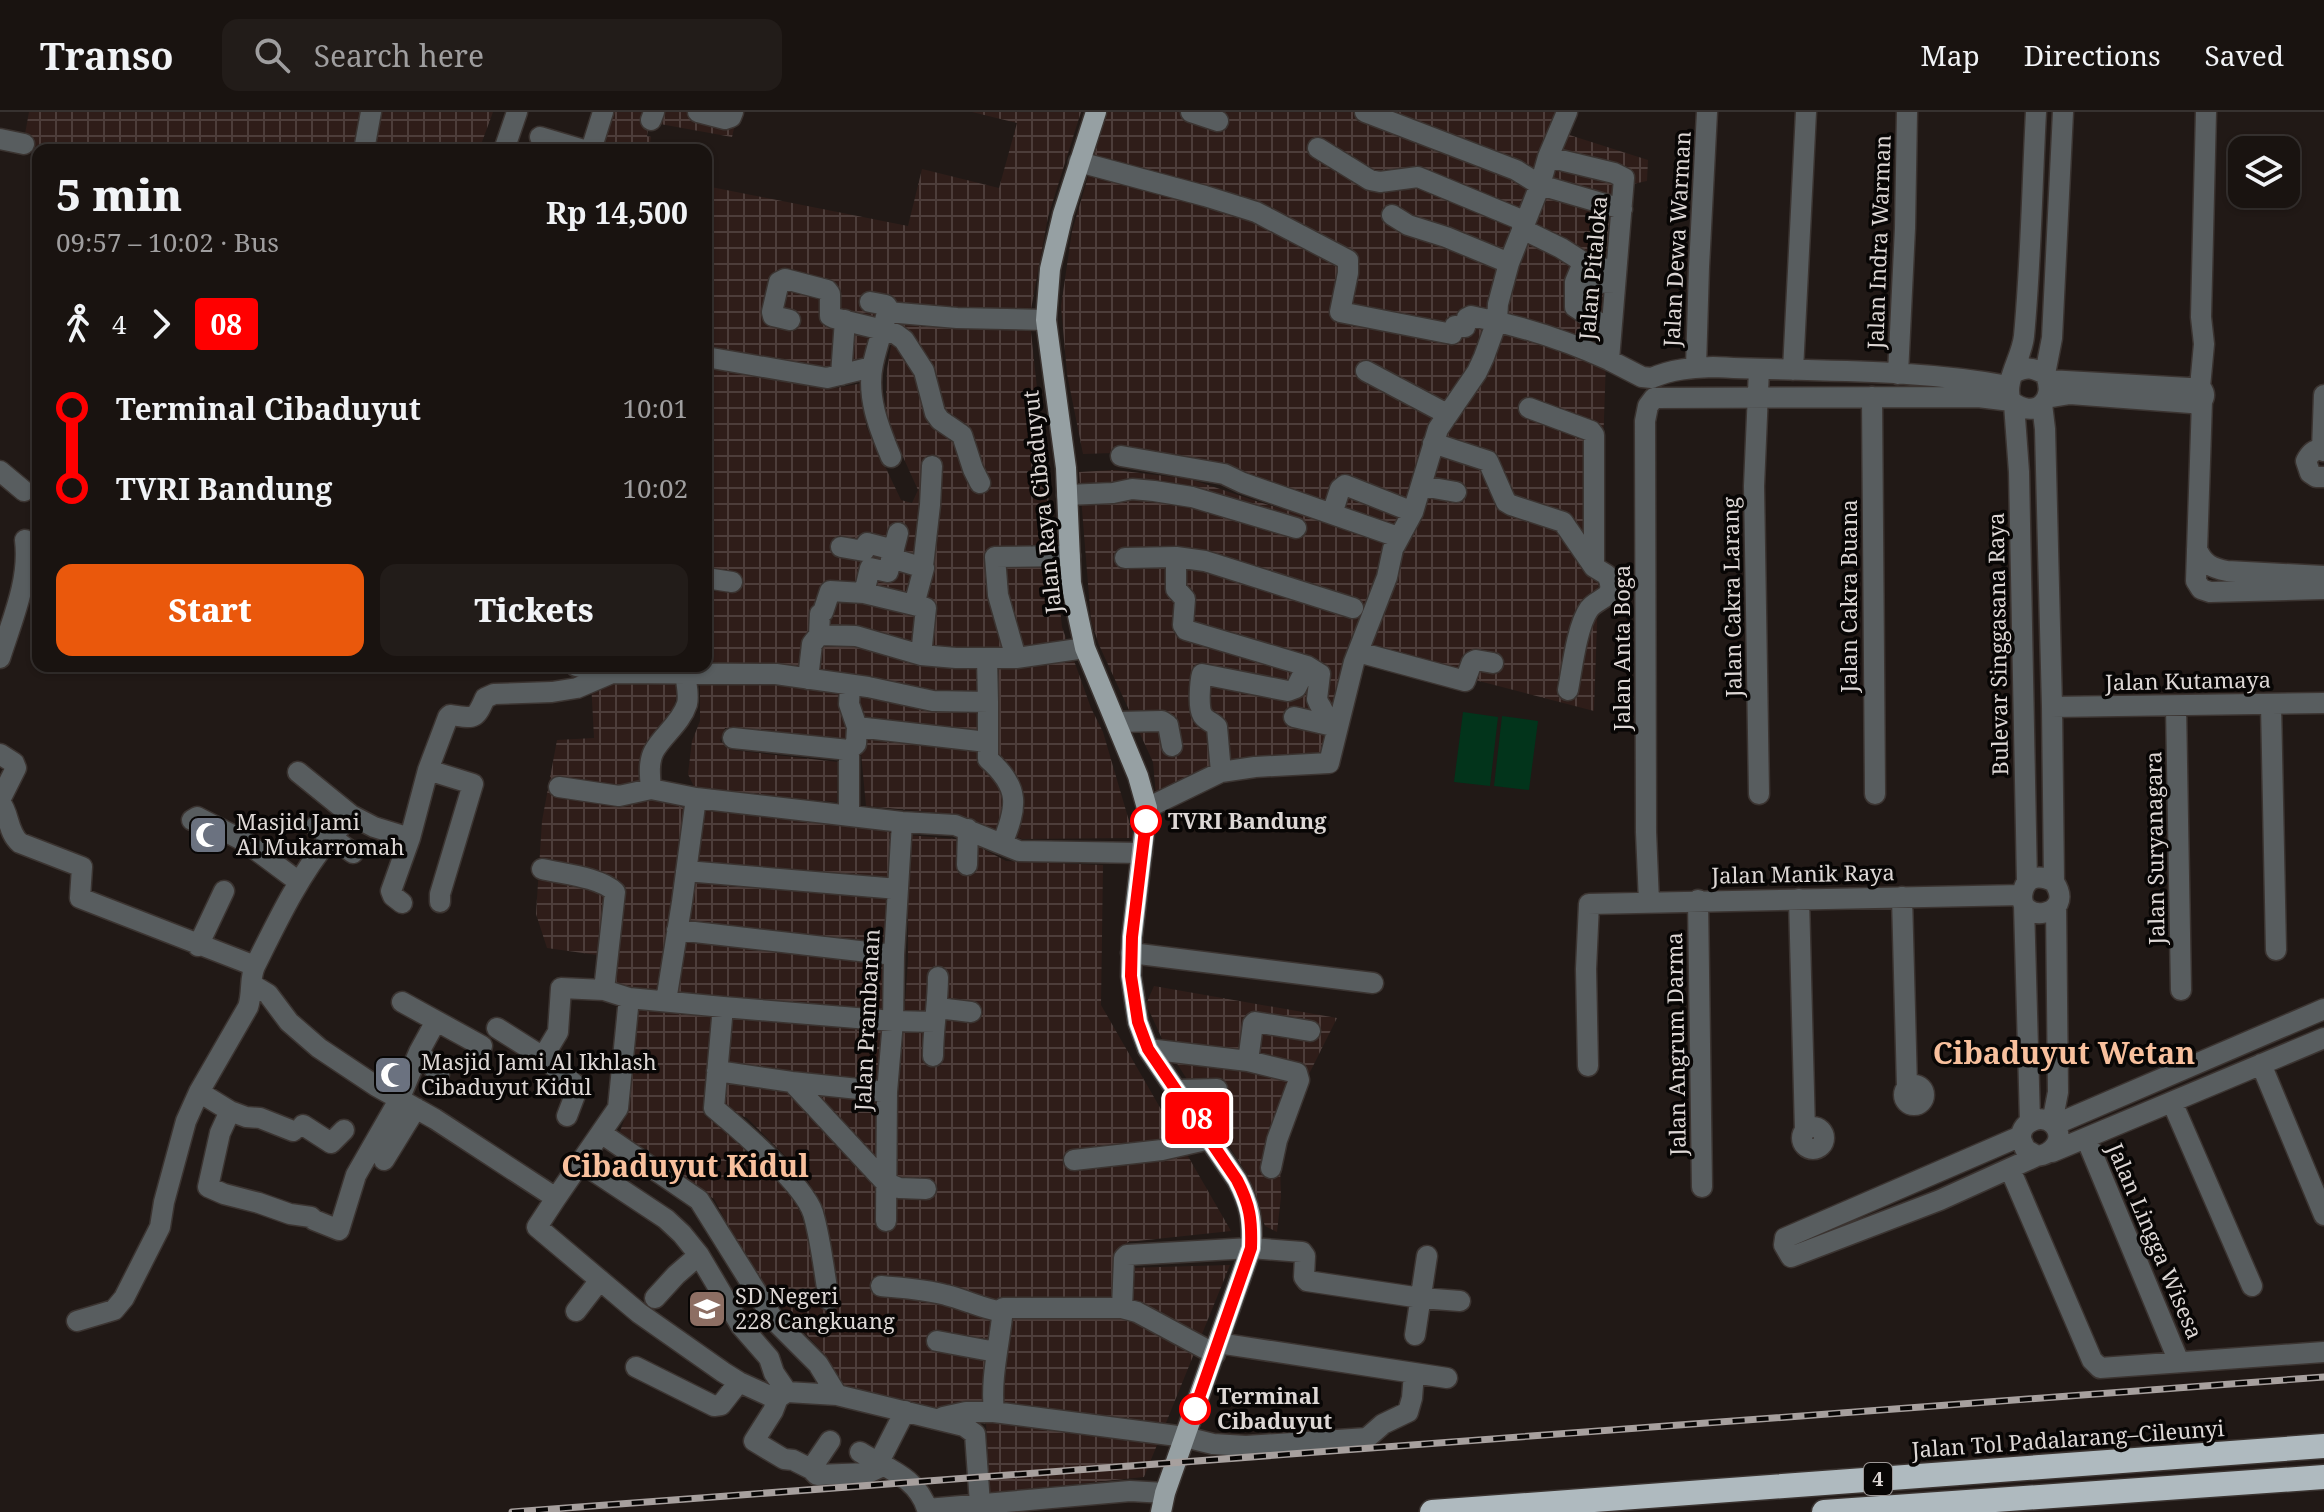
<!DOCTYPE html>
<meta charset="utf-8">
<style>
:root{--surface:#191310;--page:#221c19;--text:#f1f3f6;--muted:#9f9e9f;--line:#373230;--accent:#ea580c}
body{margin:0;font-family:"Noto Serif",serif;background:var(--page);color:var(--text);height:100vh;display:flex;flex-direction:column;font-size:30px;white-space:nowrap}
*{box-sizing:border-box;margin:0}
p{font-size:26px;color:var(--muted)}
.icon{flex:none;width:44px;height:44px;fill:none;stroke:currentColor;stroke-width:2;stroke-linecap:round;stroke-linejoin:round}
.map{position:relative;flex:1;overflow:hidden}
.panel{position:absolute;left:32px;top:32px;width:680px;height:528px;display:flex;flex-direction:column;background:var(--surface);border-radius:16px;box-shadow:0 2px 6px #0004,0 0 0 2px var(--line)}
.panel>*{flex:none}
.badge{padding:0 16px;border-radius:6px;font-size:28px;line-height:52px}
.tools{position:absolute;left:2228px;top:24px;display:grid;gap:16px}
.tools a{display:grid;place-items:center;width:72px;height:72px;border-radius:16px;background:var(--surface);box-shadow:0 2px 6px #0004,0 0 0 2px var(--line);font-size:40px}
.map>.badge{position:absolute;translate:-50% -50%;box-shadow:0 0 0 4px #fff}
.legs{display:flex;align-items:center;gap:12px;height:88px;padding:0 24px;font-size:26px}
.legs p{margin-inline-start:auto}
.headline{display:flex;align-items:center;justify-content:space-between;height:136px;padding:0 24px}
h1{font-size:44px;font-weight:800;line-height:60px}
.button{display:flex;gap:16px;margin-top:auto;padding:16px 24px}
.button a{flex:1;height:92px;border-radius:16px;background:var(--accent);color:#fff;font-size:32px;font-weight:800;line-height:92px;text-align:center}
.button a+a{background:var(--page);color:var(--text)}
ul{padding:0 24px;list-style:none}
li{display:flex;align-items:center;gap:28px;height:80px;font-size:30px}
li i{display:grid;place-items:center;width:12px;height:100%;margin:0 10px;background:currentColor}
li i::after{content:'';width:20px;height:20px;margin:-10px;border:6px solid;border-radius:50%;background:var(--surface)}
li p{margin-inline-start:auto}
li:first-child i{background:linear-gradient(#0000 50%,currentColor 0)}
li:last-child i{background:linear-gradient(currentColor 50%,#0000 0)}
header{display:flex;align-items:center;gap:48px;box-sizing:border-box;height:112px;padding:0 40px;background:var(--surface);border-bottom:2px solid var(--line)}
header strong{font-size:38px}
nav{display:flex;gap:44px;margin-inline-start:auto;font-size:28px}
.search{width:560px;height:72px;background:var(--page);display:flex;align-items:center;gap:20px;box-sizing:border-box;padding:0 28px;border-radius:16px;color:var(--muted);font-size:30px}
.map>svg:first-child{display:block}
.industrial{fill:url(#industrial-grid)}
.pitch{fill:#02341b}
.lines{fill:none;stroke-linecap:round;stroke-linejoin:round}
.minor-casing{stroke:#3b3431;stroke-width:23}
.major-casing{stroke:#3b3431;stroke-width:23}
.highway-casing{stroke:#3b3431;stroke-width:27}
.minor{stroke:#585d5f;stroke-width:20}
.major{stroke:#96a0a3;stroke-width:20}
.highway{stroke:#afbabf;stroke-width:24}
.rail-casing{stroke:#a7a09e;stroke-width:7}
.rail{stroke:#080605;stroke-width:4;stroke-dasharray:12;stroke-linecap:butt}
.line-1-casing{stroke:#fff;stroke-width:18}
.line-1{stroke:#f00;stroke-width:12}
.stop-1-dot{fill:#fff;stroke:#f00;stroke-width:4}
.labels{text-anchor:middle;stroke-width:7;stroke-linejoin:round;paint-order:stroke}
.shield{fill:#080605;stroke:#9d9897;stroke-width:2}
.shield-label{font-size:20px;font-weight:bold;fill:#ddd7d5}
.street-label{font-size:22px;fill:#ddd7d5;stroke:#080605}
.stop-label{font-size:22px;font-weight:bold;fill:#ddd7d5;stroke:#080605;text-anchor:start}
.poi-label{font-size:22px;fill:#ddd7d5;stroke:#080605;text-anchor:start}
.district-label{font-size:30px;font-weight:bold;fill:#f8c09d;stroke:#080605}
</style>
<header>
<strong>Transo</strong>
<div class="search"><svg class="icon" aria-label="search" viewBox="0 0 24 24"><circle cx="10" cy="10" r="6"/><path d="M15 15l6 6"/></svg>Search here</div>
<nav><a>Map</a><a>Directions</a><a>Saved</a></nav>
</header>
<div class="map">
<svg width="2324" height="1400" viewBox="0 0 2324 1400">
<defs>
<pattern id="industrial-grid" width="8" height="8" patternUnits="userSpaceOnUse" patternTransform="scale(2)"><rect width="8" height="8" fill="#2f1d19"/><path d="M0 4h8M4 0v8" fill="none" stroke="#4d3d3a"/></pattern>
</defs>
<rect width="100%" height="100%" fill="#211916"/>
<path class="industrial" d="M29 0H493L479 38H41L23 33Z
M609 0H738L732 25 649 10 647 24 651 25 649 38H595Z
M972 0H1081L1048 105 1030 203 886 193 871 251 836 259 706 237V74L908 114 922 57 999 76 1017 11Z
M1107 0H1567L1560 20 1648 48 1647 69 1623 74 1606 248 1594 599 1360 538 1320 649 1156 684 1153 650 1099 533 1091 509 1079 360 1115 358 1190 367 1259 390 1379 426 1381 410 1113 341 1083 342 1067 262 1061 194 1072 119Z
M896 206 1030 210 1062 515 1091 596 1103 620 1134 726 1022 727 951 702 866 694 860 630 725 616 720 629 732 638 838 650 837 690 696 679 688 662 692 629 700 609V554H706V482L739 472 733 460 706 456V254L836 276 863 271 866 314 901 388 912 391 918 378 885 305 887 257Z
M591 569H675L679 576 649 680 686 697 658 880 634 878 614 871 607 772 597 843 547 836 536 802 542 709 557 628 594 626Z
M698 698 891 717V768L692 753Z
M908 723 966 728 1006 749 1103 753 1101 893 1231 1119 1128 1130 1116 1142 1126 1156 1230 1153 1144 1365 990 1381 986 1312 938 1297 842 1282 827 1245 758 1169 714 1087 618 1025 627 1000 639 896 717 902 705 1004 729 1019 788 1069 809 1125 831 1195 839 1190 828 1125 808 1067 747 1006 722 995 724 969 880 987 893 1063 908 848Z
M688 765 829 781 891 780 890 837 684 815Z
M682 826 892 848 888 902 675 885Z
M1154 874 1337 906 1279 1022 1281 1085 1277 1120 1265 1114 1245 1059 1164 931 1146 892Z
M730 903 889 913 884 976 725 954Z"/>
<path class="pitch" d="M1463 600 1498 605 1490 674 1454 670Z
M1502 604 1538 609 1529 678 1494 674Z"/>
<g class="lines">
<g class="minor-casing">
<path id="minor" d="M698 0 725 7 731 5 733 0
M1191 0 1218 9
M1365 0 1516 58 1540 73 1622 97
M651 8 654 0
M540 25 584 38
M0 27 24 32
M1318 36 1370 68 1380 70 1418 65 1524 109
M364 38 371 0
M504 38 517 0
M591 38 603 0
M1548 45 1614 61 1624 66 1609 248 1642 265 1652 266
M1079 50 1205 84 1256 100 1348 148V161L1340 200 1452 222 1455 214 1465 215 1467 206 1471 204C1518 213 1565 228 1609 248
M1392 103 1408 113 1446 125 1509 151
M1522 117 1561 136 1591 155 1616 158
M1580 158 1575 170 1615 171
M1575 170V195L1610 218
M870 190 886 193 888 196C884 215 877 233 873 252 866 284 879 316 891 345
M887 200 957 206 1046 208
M790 208 773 204 772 200 779 170 785 167 827 178 830 182V204L834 206 883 218 896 222 904 228 924 259 935 301 940 308 962 323 973 357 980 371
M706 245 827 266 872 255
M1696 255 1699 155 1707 0
M1759 257 1754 374 1759 682
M1793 258 1806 0
M1366 259 1447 302
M2014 261C2027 254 2033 256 2045 262 2058 289 2034 308 2011 289 2003 270 2022 246 2024 224 2031 150 2032 75 2036 0
M1898 262 1905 116 1907 0
M2045 262 2052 226 2063 0
M841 263 845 208
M1652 266C1672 257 1691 256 1713 255 1811 260 1911 256 2008 274
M2048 268 2189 276 2197 274C2204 277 2206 283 2202 289L2195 292 2188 289 2186 282 2189 276
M2200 275 2204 232 2201 205 2206 0
M1872 285 1875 682
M2052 285 2070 282 2191 291
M1654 286 1978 285 2011 289
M2202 289 2196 469 2201 477 2210 480 2324 477
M2014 292 2019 360 2027 771
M2042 292 2045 317 2052 595 2054 770C2078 806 2014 813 2023 779 2027 763 2041 763 2054 770
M1529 296 1591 319 1594 323V455
M1433 331 1488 349 1506 390 1511 393 1563 410 1594 455 1607 463C1618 487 1598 485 1589 497 1577 514 1572 557 1568 578
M2322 338 2324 283
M2324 339C2315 336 2310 341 2306 349L2310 361 2316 365H2324
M1121 344 1224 362 1243 371 1398 425
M0 359 24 379
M1422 374 1456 380
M1067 383 1113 381 1132 377 1154 379 1192 385 1296 416
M1332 402 1340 377 1345 373 1413 400
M841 435 864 439 867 431 894 438
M2197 437C2203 452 2212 456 2227 459L2324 464
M1176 445V477L1185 487 1183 513 1186 518 1307 554 1320 562 1317 587C1322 601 1326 593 1320 611
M891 446 924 456 914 493 926 496 921 543
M1125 446 1176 445 1205 449 1353 496
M923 454 930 393 932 354
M706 466 732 470
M864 481 870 456 888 460 898 421
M819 523 856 524 921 543 956 546H1016L998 483 995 445 1070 444
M1358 540 1465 569 1472 550 1476 548 1493 551
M0 546C12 508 30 468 25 428
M1016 546 1085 536
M987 547 988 590
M576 554 612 561 776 562 868 575 933 589 988 590V647C1021 676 1017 695 1002 732
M808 567 812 532 819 523 820 502 823 500 830 479 864 481 914 493
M2271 592 2276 838
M2176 594 2181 878
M2052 595 2324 591
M1294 605 1333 614
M1117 610 1162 609 1168 613 1172 634
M857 615 987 630
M733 626 849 638
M0 642 14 651 16 656 0 688
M428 658 473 672 440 782V790
M298 660 351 703 374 715 410 726
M1221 660 1217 615C1213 610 1204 608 1202 602 1198 596 1200 569 1202 562L1288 579 1296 576 1307 554
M559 675 619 684 651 677 696 686 902 710 955 713 1019 739 1142 741
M651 677C650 665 648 650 654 639 663 623 681 611 687 592 690 580 684 566 685 554
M0 690C10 702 7 720 20 731L82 755 80 786 255 854
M1147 696 1221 660 1255 655 1329 651 1354 550 1387 465 1393 437 1413 400 1438 317 1477 260 1484 245 1497 209 1498 192 1509 151 1540 73 1548 45 1567 0
M849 703V638L856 632 857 615 849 592 850 573
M192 708 197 705 244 729 299 770
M316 714 353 741
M967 753 968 717
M542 757C563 762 600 765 615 780L604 878
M686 759 898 777
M1902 785 1907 975
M1799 787 1805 1019
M1698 788 1702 1075
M1649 790 1646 720 1645 309 1648 294 1654 286
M402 791 393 784 391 779 410 726 428 658 448 605 450 603C474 606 475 609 485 586L494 582 552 580 577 576 612 561
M2024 793 2030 1009
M677 818 894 843
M198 834 224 779
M1131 841 1373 871
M253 873 268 882 289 910 319 936 376 974 435 1007 556 1086 618 996 629 886
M666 889 682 790 696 686
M402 890 482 934
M723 895 714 996C739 1017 803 1071 813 1101 821 1128 824 1160 829 1188
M938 896 971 900
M436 909 419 940 439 962
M497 916 543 945 578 975 567 1004
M1148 937 1248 949 1297 961 1299 968 1277 1028 1271 1056
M933 944C933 917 938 892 938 865
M543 945 558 920 561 876 604 878 629 886 723 895 893 909 935 910
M1248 949 1253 912 1255 910 1310 919
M2261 952 2324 1103
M1588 954 1586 857 1589 792 2022 783
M717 959 792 970 887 980
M792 970 885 1070 899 1076 926 1077
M1904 983a10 10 0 1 1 20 0a10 10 0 1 1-20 0Z
M1177 978 1217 977
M199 980 230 999 246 1005 260 1006 293 1019
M2172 990 2252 1174
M230 999 220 1021 208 1075 224 1082 259 1091 290 1102 311 1105 314 1108 339 1118 356 1063 399 988 419 940
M2052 1011 2058 980 2056 794
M303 1013 331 1031 344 1018
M2054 1013 2324 897
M1802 1026a11 11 0 1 1 22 0a11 11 0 1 1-22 0Z
M601 1021 699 1088 774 1208 818 1252 837 1283
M2021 1024 1785 1126 1784 1133 1791 1145 1940 1088 2037 1044C2052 1043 2066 1027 2054 1013 2043 1001 2021 1009 2021 1025 2021 1029 2024 1033 2025 1037L2037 1044
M2086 1026 2179 1250
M2052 1040 2324 926
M384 1048 416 996
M1074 1048 1162 1038 1210 1027
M580 1050 666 1107 682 1122 699 1143 741 1214 769 1246 774 1261 787 1280
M2010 1057 2092 1248 2100 1256 2324 1240
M556 1086 537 1115 639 1201 723 1260 739 1270 772 1285 778 1286 787 1280 837 1283 964 1314 975 1322 980 1392
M886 1109 887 980 893 909 894 843 902 710
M881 1174C903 1176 925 1177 946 1183 966 1188 983 1197 1003 1200
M655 1186 676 1163 699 1143
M1122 1196 1124 1146 1127 1143 1251 1136 1302 1140 1305 1144 1304 1165 1307 1169 1421 1186 1460 1189
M576 1199 600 1168
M77 1209 114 1198 124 1186 160 1115 164 1090 186 1009 199 980 248 895C253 880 249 867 255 854 277 810 298 765 330 726 337 718 345 711 351 703
M1415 1223 1427 1144
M937 1229 996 1240
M1218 1231 1447 1266
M636 1255 714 1294 721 1293 739 1270
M778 1286 773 1299 754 1329 784 1347 793 1348 811 1357
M994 1300C990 1265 1000 1231 1003 1196H1122L1137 1200 1215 1242
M943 1305 966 1300H994L1185 1325 1213 1332 1246 1334 1367 1326 1383 1312 1408 1300 1412 1286 1414 1261
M830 1329 811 1357 817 1363 868 1361 883 1354
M860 1340C887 1357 917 1365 927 1397L1130 1379 1165 1381
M878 1352 905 1299"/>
</g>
<g class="major-casing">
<path id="major" d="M1096 0 1063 102 1050 157 1046 208 1066 356 1071 471 1085 536 1138 664 1147 696 1132 825 1131 864 1138 910 1148 937 1237 1068C1250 1093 1253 1108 1251 1136L1165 1381 1161 1400"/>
</g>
<g class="highway-casing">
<path id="highway" d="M1432 1400 2324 1334
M1824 1400 2324 1365"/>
</g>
<use href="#minor" class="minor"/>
<use href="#major" class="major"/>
<use href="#highway" class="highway"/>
<g class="rail-casing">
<path id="rail" d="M512 1400 2324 1265"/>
</g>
<use href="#rail" class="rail"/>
</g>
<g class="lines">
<g class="line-1-casing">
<path id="line-1" d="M1146 709 1132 825 1131 864 1138 910 1148 937 1237 1068C1250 1093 1252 1108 1251 1136L1195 1297"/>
</g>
<use href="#line-1" class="line-1"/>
</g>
<defs>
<g id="mosque-square" transform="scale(2)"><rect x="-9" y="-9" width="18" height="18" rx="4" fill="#6b7280" stroke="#080605"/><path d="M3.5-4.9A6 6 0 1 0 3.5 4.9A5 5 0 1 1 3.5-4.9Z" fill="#fff"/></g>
<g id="school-square" transform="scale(2)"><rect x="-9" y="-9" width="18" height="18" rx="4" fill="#8d6e63" stroke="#080605"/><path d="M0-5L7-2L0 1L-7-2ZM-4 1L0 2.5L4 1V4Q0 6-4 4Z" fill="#fff"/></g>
</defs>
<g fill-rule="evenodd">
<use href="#mosque-square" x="208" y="723"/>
<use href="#mosque-square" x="393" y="963"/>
<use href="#school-square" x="707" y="1197"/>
</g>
<g class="stop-1-dot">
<circle cx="1146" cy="709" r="14"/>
<circle cx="1195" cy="1297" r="14"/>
</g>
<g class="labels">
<rect class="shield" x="1864" y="1351" width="28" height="32" rx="6"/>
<g class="shield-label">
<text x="1878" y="1374">4</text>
</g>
<g class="street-label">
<text transform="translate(1677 127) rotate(-87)" y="8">Jalan Dewa Warman</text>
<text transform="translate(1879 130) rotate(-88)" y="8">Jalan Indra Warman</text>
<text transform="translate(1593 156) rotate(-85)" y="8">Jalan Pitaloka</text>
<text transform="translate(1042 390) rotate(-96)" y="8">Jalan Raya Cibaduyut</text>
<text transform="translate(1849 484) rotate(-90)" y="8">Jalan Cakra Buana</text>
<text transform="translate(1732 485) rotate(-91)" y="8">Jalan Cakra Larang</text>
<text transform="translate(1998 532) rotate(-91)" y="8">Bulevar Singgasana Raya</text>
<text transform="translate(1622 536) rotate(-90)" y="8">Jalan Anta Boga</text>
<text transform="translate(2188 569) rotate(-1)" y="8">Jalan Kutamaya</text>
<text transform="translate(2155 736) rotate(-91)" y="8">Jalan Suryanagara</text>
<text transform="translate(1803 762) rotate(-1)" y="8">Jalan Manik Raya</text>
<text transform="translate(867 908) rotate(-87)" y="8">Jalan Prambanan</text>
<text transform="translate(1676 932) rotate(-91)" y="8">Jalan Angrum Darma</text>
<text transform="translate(2155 1129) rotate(67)" y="8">Jalan Lingga Wisesa</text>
<text transform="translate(2068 1327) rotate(-4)" y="8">Jalan Tol Padalarang–Cileunyi</text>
</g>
<g class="stop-label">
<text x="1168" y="717">TVRI Bandung</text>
<text x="1217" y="1292">Terminal<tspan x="1217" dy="25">Cibaduyut</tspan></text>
</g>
<g class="poi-label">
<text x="236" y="718">Masjid Jami<tspan x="236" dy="25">Al Mukarromah</tspan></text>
<text x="421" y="958">Masjid Jami Al Ikhlash<tspan x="421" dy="25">Cibaduyut Kidul</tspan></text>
<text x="735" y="1192">SD Negeri<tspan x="735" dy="25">228 Cangkuang</tspan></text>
</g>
<g class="district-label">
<text x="2064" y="952">Cibaduyut Wetan</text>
<text x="685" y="1065">Cibaduyut Kidul</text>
</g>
</g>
</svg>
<div class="tools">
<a><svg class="icon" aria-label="layers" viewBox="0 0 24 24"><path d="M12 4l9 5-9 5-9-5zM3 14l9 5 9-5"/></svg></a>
</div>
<b class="badge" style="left:1197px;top:1006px;background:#f00;color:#fff">08</b>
<section class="panel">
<div class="headline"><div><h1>5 min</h1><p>09:57 – 10:02 · Bus</p></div><b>Rp 14,500</b></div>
<div class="legs"><svg class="icon" aria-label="walk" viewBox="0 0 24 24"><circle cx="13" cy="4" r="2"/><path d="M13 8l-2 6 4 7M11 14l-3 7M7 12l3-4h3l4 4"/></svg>4<svg class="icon" aria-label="forward" viewBox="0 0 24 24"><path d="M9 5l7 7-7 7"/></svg><b class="badge" style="background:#f00;color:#fff">08</b></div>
<ul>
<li><i style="color:#f00"></i><b>Terminal Cibaduyut</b><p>10:01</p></li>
<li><i style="color:#f00"></i><b>TVRI Bandung</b><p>10:02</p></li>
</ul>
<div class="button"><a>Start</a><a>Tickets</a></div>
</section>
</div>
